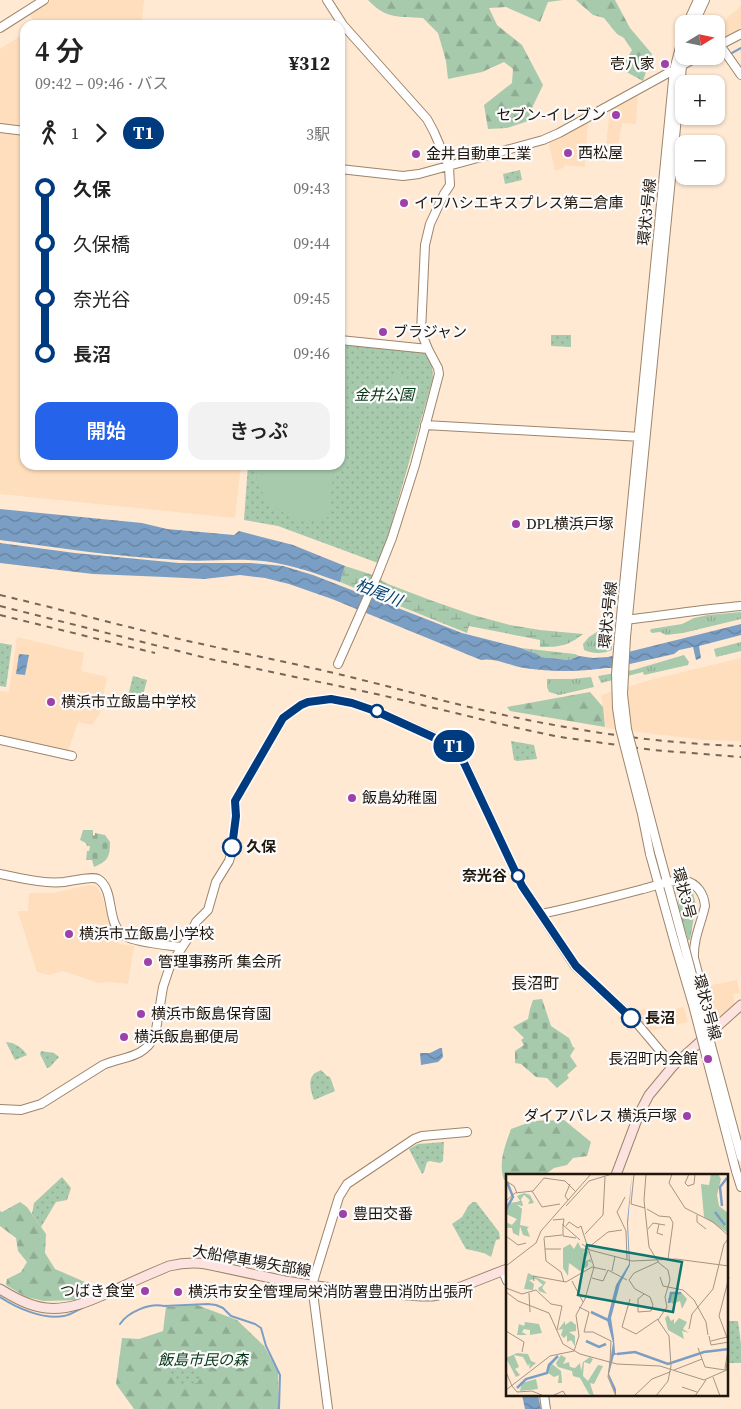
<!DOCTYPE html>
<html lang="ja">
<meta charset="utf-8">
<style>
:root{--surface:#fff;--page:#f2f2f2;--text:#222;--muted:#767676;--accent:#2563eb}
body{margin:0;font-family:"Source Serif 4","Noto Sans JP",serif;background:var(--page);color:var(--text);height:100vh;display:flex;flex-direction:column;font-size:19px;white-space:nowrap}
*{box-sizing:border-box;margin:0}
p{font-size:16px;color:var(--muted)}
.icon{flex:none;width:28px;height:28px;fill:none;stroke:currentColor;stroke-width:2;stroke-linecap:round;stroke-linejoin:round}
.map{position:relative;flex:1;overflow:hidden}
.sheet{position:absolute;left:20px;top:20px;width:325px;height:450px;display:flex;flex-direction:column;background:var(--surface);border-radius:15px;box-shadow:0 1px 4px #0004}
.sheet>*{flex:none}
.badge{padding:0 10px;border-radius:16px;font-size:18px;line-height:32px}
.needle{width:32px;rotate:80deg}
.tools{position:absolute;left:675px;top:15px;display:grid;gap:10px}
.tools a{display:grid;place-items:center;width:50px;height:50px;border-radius:10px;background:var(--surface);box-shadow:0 1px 4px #0004;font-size:25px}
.map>.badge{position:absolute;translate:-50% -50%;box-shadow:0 0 0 2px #fff}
.legs{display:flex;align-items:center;gap:8px;height:55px;padding:0 15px;font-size:16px}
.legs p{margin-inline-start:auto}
.head{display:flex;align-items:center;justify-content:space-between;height:85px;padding:0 15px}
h1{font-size:28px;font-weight:600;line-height:38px}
.cta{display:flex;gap:10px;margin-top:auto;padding:10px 15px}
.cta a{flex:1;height:58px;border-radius:15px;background:var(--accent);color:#fff;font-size:20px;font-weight:600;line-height:58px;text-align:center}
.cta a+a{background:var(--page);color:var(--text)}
ul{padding:0 15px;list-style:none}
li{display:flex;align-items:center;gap:18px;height:55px;font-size:19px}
li i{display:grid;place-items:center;width:8px;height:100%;margin:0 6px;background:currentColor}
li i::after{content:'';width:12px;height:12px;margin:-6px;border:4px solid;border-radius:50%;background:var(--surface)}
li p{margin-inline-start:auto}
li:first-child i{background:linear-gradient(#0000 50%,currentColor 0)}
li:last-child i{background:linear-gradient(currentColor 50%,#0000 0)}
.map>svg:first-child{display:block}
.built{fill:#fedebc}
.grass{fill:url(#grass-tufts)}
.forest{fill:url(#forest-firs)}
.wetland{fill:url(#wetland-marsh)}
.cemetery{fill:url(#cemetery-stones)}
.park{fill:url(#park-dots)}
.pitch{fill:#a7c9ac}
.water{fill:url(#water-waves)}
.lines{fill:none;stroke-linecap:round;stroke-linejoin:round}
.stream{stroke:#7b9fc4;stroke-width:2}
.tertiary-casing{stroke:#9d856b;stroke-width:10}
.secondary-casing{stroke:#9d856b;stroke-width:11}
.tertiary{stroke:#fff;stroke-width:8}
.secondary{stroke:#fce3e0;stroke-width:9}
.rail{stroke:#756758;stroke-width:2;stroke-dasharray:6 6;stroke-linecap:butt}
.tertiary-bridge-casing{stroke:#9d856b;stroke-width:10;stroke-linecap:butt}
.tertiary-bridge{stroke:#fff;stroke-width:8}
.line-1-casing{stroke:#fff;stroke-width:11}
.line-1{stroke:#003b80;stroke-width:8}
.poi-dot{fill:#9e40a9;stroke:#fbfbfb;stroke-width:2}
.stop-1-dot{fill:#fff;stroke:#003b80;stroke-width:2.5}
.labels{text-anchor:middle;stroke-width:4.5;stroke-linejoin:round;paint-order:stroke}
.poi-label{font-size:15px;fill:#1f160c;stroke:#fbfbfb;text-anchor:start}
.street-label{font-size:15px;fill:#1f160c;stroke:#fbfbfb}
.park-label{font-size:15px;font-style:italic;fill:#033614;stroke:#fbfbfb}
.stop-label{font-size:15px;font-weight:bold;fill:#1f160c;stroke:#fbfbfb;text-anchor:start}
.water-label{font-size:16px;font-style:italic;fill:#023f6e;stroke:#fbfbfb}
.neighbourhood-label{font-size:16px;fill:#1f160c;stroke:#fbfbfb}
.inset-river{fill:none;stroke:#7b9fc4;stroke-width:2.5}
.inset-road{fill:none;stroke:#a59583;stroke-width:1}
.view{fill:#0f766e;fill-opacity:0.15;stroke:#0f766e;stroke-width:2.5}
.inset-edge{fill:none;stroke:#1f160c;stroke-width:2.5}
</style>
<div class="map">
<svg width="741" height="1409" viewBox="0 0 741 1409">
<defs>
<pattern id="grass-tufts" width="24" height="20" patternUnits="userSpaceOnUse" patternTransform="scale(1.25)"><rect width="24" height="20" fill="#a7c9ac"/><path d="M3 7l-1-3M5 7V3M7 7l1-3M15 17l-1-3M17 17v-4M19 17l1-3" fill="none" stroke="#8fac93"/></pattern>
<pattern id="forest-firs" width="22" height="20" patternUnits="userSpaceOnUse" patternTransform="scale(1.25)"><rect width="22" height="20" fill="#a7c9ac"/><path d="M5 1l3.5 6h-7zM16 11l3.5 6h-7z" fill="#8fac93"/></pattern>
<pattern id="wetland-marsh" width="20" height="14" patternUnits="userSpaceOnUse" patternTransform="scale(1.25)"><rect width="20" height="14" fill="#a7c9ac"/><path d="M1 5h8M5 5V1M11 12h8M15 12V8" fill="none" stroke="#8fac93"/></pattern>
<pattern id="cemetery-stones" width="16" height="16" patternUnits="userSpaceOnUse" patternTransform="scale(1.25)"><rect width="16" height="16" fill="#a7c9ac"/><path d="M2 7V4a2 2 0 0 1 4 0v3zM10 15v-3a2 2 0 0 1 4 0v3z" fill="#8fac93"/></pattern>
<pattern id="park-dots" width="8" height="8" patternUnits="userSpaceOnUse" patternTransform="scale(1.25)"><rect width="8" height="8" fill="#a7c9ac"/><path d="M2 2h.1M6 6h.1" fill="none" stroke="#8fac93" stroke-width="1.8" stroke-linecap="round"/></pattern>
<pattern id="water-waves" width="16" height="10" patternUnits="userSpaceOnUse" patternTransform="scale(1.25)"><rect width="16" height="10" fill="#7b9fc4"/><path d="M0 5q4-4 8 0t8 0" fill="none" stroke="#64819e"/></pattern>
</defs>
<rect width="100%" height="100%" fill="#ffe9d3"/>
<path class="built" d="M51 0H144L141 25H33L34 22 30 15 31 10H34Z
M741 6V29L720 40 716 33V28Z
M25 33V127L0 124V49Z
M638 93 636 124 622 123 618 146 606 145 610 108Z
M588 120 585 167 565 165 563 168 555 171 548 140Z
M0 130 25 133V465H241L235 518 0 494Z
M17 637 84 653 81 671 107 677 100 713 92 725 78 722 68 751 0 736V691L9 692Z
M741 658V741L704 740 606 728 601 695 654 679Z
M89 885 96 886 102 895 112 933 116 936 119 944 134 946 128 984 109 982 99 983 63 971 48 975 37 972 18 912V911H28L29 893H53Z
M737 980 740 993 733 994 735 1004 721 1017 714 1015 707 986Z
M684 1007 688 1022 650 1031 634 1012 651 1008 653 1014Z"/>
<path class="grass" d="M741 612V619L683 633 666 635 660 632 652 633 650 631 651 629 682 624 694 618 708 615Z
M603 628 610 629 612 634V650C603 654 593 654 584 650L583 644 589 637Z
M741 642V651L716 657 714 649Z
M684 655 689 662 688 665 644 675 643 672 601 683 598 676 633 670Z
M591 677 594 687 559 695 549 692 547 687V679H572Z"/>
<path class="forest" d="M368 0H563L548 2 540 22 506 7 489 8 497 25 522 45 543 85 531 110 528 121 507 128 488 129 484 105 512 83 513 69 504 62 482 72 448 79 446 61 438 33 423 18C399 16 387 20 368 0Z
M576 0H615L630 28 652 54 643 81 621 69 632 50 624 38 617 34 604 18 593 15Z
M590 692 603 707 605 727 510 711 507 707Z
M684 888 693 893 696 905 690 940H688C685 929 674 898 679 889Z
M564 1120 591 1142 587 1156 573 1158 567 1165 554 1168 546 1174 535 1175H507V1180H504C498 1163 505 1146 511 1129L533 1121Z
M20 1202 27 1207 46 1234 45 1253 55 1269 85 1282 86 1289 82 1300 44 1301 26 1297 6 1285 7 1279 21 1272 27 1262 18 1251 16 1238 0 1226V1211L2 1212Z
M197 1305 237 1320 264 1346 278 1372 279 1409H134L116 1384 122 1338 139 1339 163 1331 166 1307Z"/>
<path class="wetland" d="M345 566 370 574 388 584 430 600 473 615 510 625 540 630 583 634C568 646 560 647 540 647V640L469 626 467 633 340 582Z
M521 648 575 654 579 656 569 660 541 657C536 652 528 652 521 648Z"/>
<path class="cemetery" d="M83 830H93V836L95 835V833L105 835 110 842C110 857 108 861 94 867L92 860H86L87 851H89L90 846H87L86 843 80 840Z
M542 999 551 1026 569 1038 573 1047 575 1048 570 1056 577 1066 567 1075 569 1078 557 1088 547 1078 536 1077 521 1064 515 1063V1051L524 1045 521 1040 524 1038 513 1027 528 1019 530 1009 533 1000Z"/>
<path class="park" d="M520 170 522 180 505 184 503 174Z
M551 335H571V347L551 346Z
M340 343 426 352 432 364 433 378 388 536 378 563 278 526 244 520 248 465H340Z
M0 643 12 645 6 687 0 686Z
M133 676 147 680 142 699 128 696Z
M511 741 534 745 537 759 517 761 514 760Z
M6 1042C15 1043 22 1047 27 1055L15 1060Z
M41 1051 54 1053 59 1057 50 1067 47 1068 40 1054Z
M321 1070 327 1076 330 1077 335 1091 314 1100C311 1092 308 1082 313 1075 315 1072 318 1072 321 1070Z
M444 1142 443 1161 440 1163 430 1161 427 1162 424 1172 422 1174 409 1149 418 1144Z
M62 1177 71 1188 67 1200 56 1202 41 1227 32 1214 34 1203Z
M473 1202H476L499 1232 500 1239 496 1240 491 1257 484 1253 466 1249 452 1224 462 1217 469 1205Z
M727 1321H738L741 1344V1363H727Z
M178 1352 195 1369 200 1379 197 1383 176 1385 164 1365Z"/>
<path class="pitch" d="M393 373 407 375 405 387H391Z
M256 465H334L329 517C324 518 319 520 314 521 294 522 272 509 262 492 257 484 256 474 256 465Z"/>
<path class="water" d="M0 509 142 523 167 529 234 535 239 531 293 545 345 566 340 582C309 571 281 561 248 560 225 559 202 562 179 560 119 557 59 548 0 540Z
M0 543 75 553 179 563H251L283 566 313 575 462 633 521 648C528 652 536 652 541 657L569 660 579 656 593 658 608 657 741 624V635L699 646 701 658 696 660 693 647 679 650 674 654 612 668H606C578 672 552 672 524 668 510 666 495 657 481 660L332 599 289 584 265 578 240 575 204 579 165 577 93 574 0 563Z
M19 654 29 655 25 675 16 674Z
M440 1048H442L443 1057 438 1062 421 1065 420 1053H430Z
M522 1395H538L541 1409H525Z"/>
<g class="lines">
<path class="stream" d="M730 54 741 48
M0 1297C17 1308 43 1320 64 1316 70 1315 76 1311 82 1308
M120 1324C128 1312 149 1303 164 1306L208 1304 216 1305 223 1308 231 1316 255 1324 261 1328 266 1346 280 1375 279 1409"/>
<g class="tertiary-casing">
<path id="tertiary" d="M327 0 343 25 427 119 434 132 449 167 450 185 444 194 430 224 425 245 421 332 428 349
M687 24 698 0
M694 24 705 0
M0 28 44 0
M720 45 741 75
M716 47 741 34
M0 128 25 131
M340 169 403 176 419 174 543 140 559 133 699 56
M425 425 642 437
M624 620C663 616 702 609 741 606
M619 637 674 70 684 32
M626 637 682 66 684 56
M338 664 377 576 392 538 415 465 439 374 438 368 428 349 340 340
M0 740 72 756
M659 852 683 941
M650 854 675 944
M0 874C21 878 43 884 64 882 72 881 92 876 98 879 116 890 105 925 125 936 137 943 167 945 181 947
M541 914C575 907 609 898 643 889 656 886 671 879 685 881 697 883 704 894 705 906 701 924 693 939 694 958L713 1030
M0 1109 21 1110 41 1104 103 1065C124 1056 143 1059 155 1036L163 987 170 966 190 935 196 922 208 910 216 882 229 861 232 850 236 816 235 801 283 718 301 705 307 702 331 699 352 703 378 712 457 747 522 886 575 966 635 1021 673 1066
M736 1171 741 1187
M503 1271 507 1281
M544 1395 546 1409
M328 1409 312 1285 339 1197 347 1184 414 1139 422 1136 467 1132"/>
</g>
<g class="secondary-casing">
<path id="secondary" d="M616 1175 639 1114 649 1095 673 1066 741 1005
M0 1289C15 1298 29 1306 46 1308 72 1311 96 1298 119 1288 136 1280 152 1273 169 1266 182 1263 193 1262 206 1264L285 1281 343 1290 421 1296H432L443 1294 507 1269"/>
</g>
<use href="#tertiary" class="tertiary"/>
<use href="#secondary" class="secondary"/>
<path class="rail" d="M0 595C55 608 111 623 166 636 222 649 278 660 334 673 409 691 483 713 560 726 619 737 680 744 741 746
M0 606 210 659 381 695 513 727 560 737 653 750 741 757
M0 615 155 653"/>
<g class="tertiary-bridge-casing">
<path id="tertiary-bridge" d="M619 637 616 674 617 708 620 728 642 814 650 854
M626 637 623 694 627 729 659 852
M683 941 741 1157
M675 944 693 1005 736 1171"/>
</g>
<use href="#tertiary-bridge" class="tertiary-bridge"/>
</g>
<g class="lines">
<g class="line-1-casing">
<path id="line-1" d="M232 847 236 816 235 801 283 718 301 705 308 702 331 699 352 703 378 712 457 748 522 886 576 966 631 1018"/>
</g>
<use href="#line-1" class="line-1"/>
</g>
<g class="poi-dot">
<circle cx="665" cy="64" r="5"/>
<circle cx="616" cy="115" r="5"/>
<circle cx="568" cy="153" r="5"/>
<circle cx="416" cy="154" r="5"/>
<circle cx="404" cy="203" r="5"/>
<circle cx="383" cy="332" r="5"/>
<circle cx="516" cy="524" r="5"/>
<circle cx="51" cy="702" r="5"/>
<circle cx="352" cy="798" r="5"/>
<circle cx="69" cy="934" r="5"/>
<circle cx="148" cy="962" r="5"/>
<circle cx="141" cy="1014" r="5"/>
<circle cx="124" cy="1037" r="5"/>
<circle cx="708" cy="1059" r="5"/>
<circle cx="687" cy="1116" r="5"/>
<circle cx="343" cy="1214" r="5"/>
<circle cx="145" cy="1291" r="5"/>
<circle cx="178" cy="1292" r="5"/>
</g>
<g class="stop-1-dot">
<circle cx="377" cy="711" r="6"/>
<circle cx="232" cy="847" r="9"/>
<circle cx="518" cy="876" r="6"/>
<circle cx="631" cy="1018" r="9"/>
</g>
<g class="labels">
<g class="poi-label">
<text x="655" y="69" text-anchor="end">壱八家</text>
<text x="606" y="120" text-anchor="end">セブン-イレブン</text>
<text x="578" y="158">西松屋</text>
<text x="426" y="159">金井自動車工業</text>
<text x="414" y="208">イワハシエキスプレス第二倉庫</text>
<text x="393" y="337">ブラジャン</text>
<text x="526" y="529">DPL横浜戸塚</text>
<text x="61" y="707">横浜市立飯島中学校</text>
<text x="362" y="803">飯島幼稚園</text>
<text x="79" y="939">横浜市立飯島小学校</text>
<text x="158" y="967">管理事務所 集会所</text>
<text x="151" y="1019">横浜市飯島保育園</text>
<text x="134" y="1042">横浜飯島郵便局</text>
<text x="698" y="1064" text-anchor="end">長沼町内会館</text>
<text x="677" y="1121" text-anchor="end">ダイアパレス 横浜戸塚</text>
<text x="353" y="1219">豊田交番</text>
<text x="135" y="1296" text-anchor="end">つばき食堂</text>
<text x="188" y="1297">横浜市安全管理局栄消防署豊田消防出張所</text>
</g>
<g class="street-label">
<text transform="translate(647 212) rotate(-84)" y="5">環状3号線</text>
<text transform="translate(608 615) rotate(-84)" y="5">環状3号線</text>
<text transform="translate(684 893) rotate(75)" y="5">環状3号</text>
<text transform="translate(707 1007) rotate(75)" y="5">環状3号線</text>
<text transform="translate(252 1261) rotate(10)" y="5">大船停車場矢部線</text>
</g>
<g class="park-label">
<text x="384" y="400">金井公園</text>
<text x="203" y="1365">飯島市民の森</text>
</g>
<g class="stop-label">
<text x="246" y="852">久保</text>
<text x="507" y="881" text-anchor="end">奈光谷</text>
<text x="645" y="1023">長沼</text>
</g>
<g class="water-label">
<text transform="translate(379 592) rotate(22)" y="6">柏尾川</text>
</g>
<g class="neighbourhood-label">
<text x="535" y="989">長沼町</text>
</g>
</g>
<g transform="translate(506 1174)">
<rect width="222" height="222" fill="#ffe9d3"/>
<path d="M18 19 24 21 28 29 22 30 24 26 26 28 18 21 15 25 16 32 10 30 16 35 14 51 23 53 21 55 24 63 17 61 14 52 13 62 7 59 6 54H0V48L6 51 11 45 0 40 2 30 10 29 14 27 11 22ZM72 68 75 74 80 75 77 79 83 77 78 88 84 85 86 89 82 87V92L74 97 63 89 62 102 57 94V74L64 70 68 75ZM22 99 40 108 36 114 41 120 33 117 32 114 37 111 30 105 23 106 28 110 27 116 18 115ZM175 118 181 125 176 135 174 127 167 130 162 125 166 119ZM162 141 165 147 168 145V150L173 144 181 148 177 155 183 159 176 157 178 165 162 156 159 144ZM59 147V151L65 147 70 151V157L63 158 69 162V172L65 166 61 168V161L58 164 55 161 57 155 52 156ZM11 179 22 180 25 187 30 189 23 195 24 189 22 192 17 183 8 181 13 193 9 195 14 201 10 203 0 184ZM55 181 60 184 57 190 63 188 64 193 69 194 74 189 75 197 77 188 84 183 87 185 84 190 78 188 77 202 82 207 92 191 97 192 88 210 84 209 88 222 83 220 74 204 67 202 66 197 52 193 50 189ZM50 187 46 190 55 197 56 209H52L53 201 48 203 42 199 43 191ZM30 205 32 215 14 217 16 209Z" fill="#a7c9ac"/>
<path d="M205 0H212L215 5 211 21 213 32 222 39V59L198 43 195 10 203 11ZM16 27 17 32 10 30 16 35 13 47 7 41 0 40 4 29ZM19 148 33 150 36 159 24 161V156L18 155 16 158 21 161H11L13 150 18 152Z" fill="#a7c9ac"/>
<path d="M126 0 122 49 124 91 114 110 105 144 108 164 109 179 114 180 108 181 103 200 110 215V222L102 201 107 169 101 146 110 111 123 90 121 48Z" fill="#7b9fc4"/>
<path class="inset-river" d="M216 32 214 13 221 4M0 35 7 23 1 8M209 38 219 51M163 129 165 119H175M85 138 102 146M80 167 93 173 100 170M111 180 129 178 162 190 198 178 223 175M11 214 20 205 41 199 43 191 52 182"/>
<path class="inset-road" d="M128 0 125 30 139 34M166 0 163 9 179 34 207 48 223 62M183 0 179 9 182 12 188 10 189 0M0 7 8 12 11 19M26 17 36 33 54 30M119 23 111 38 120 57 121 86M62 26 59 22 64 10M0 27 9 19 27 17 38 4 59 7 70 18M60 32 83 7 106 0M141 35 153 42 164 43 167 49 162 85M191 41V48L200 55M47 46 58 45 57 51 74 66M57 50V62L70 64M153 50 151 59 157 61M60 52 63 48 72 54 75 52 88 93 79 125 70 141 73 162 68 177M142 55 147 49 159 51M79 60 97 41 99 3M0 62 12 71 20 69M38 63 56 61M38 64 40 87 55 98 58 108M76 70 84 76 126 87 170 85 223 92M83 73 102 58 116 56M39 75H55M0 92 30 69 35 57 85 0M106 97 109 82M154 103 157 112 177 116 188 126 200 148 202 161M223 103 213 142 223 169M86 104 97 107 102 96 121 106M28 107 27 102 60 108 86 93 100 96M66 107 77 128M0 114 16 120 30 116 45 130 56 132 51 156M0 118 12 127 43 139 57 170 74 180 111 190 154 192 198 206 223 195M23 119 24 138M138 120 132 125V138L145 137 147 131 144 123 129 115 123 106 128 99 152 88M124 125 116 153 130 160 152 145M73 133 83 138 78 158H87L105 167 104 188M183 155 186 140 207 115 218 70 223 64M0 157 18 168 16 178M203 162 205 171 223 168M205 167 221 163M223 171 219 194 220 196 223 174M192 174 199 193 219 196M104 187 102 203 110 222M168 196 196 185M0 198 6 212M207 203 214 222M6 212 11 218 26 217 38 222M176 213 191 218M0 216 44 182 68 177M46 222 57 217 60 222M128 222 146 205 164 198 165 192 163 162 152 146 161 133 159 123 164 106 162 96 153 89 143 73 138 26 140 0M150 222 162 207 164 197M189 222 200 206"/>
<path class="view" d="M81 71 176 88 167 138 72 121Z"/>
<rect width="222" height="222" class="inset-edge"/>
</g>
</svg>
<div class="tools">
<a><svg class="needle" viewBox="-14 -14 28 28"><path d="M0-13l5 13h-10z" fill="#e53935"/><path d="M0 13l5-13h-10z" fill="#767676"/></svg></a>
<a>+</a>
<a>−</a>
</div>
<b class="badge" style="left:454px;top:746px;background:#003b80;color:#fff">T1</b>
<section class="sheet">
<div class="head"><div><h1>4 分</h1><p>09:42 – 09:46 · バス</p></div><b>¥312</b></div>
<div class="legs"><svg class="icon" aria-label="walk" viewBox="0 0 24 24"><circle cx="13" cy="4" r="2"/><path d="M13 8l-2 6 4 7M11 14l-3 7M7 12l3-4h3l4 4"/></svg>1<svg class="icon" aria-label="forward" viewBox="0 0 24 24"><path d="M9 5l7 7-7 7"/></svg><b class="badge" style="background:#003b80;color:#fff">T1</b><p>3駅</p></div>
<ul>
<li><i style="color:#003b80"></i><b>久保</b><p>09:43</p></li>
<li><i style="color:#003b80"></i><span>久保橋</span><p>09:44</p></li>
<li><i style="color:#003b80"></i><span>奈光谷</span><p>09:45</p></li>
<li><i style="color:#003b80"></i><b>長沼</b><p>09:46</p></li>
</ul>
<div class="cta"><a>開始</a><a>きっぷ</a></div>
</section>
</div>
